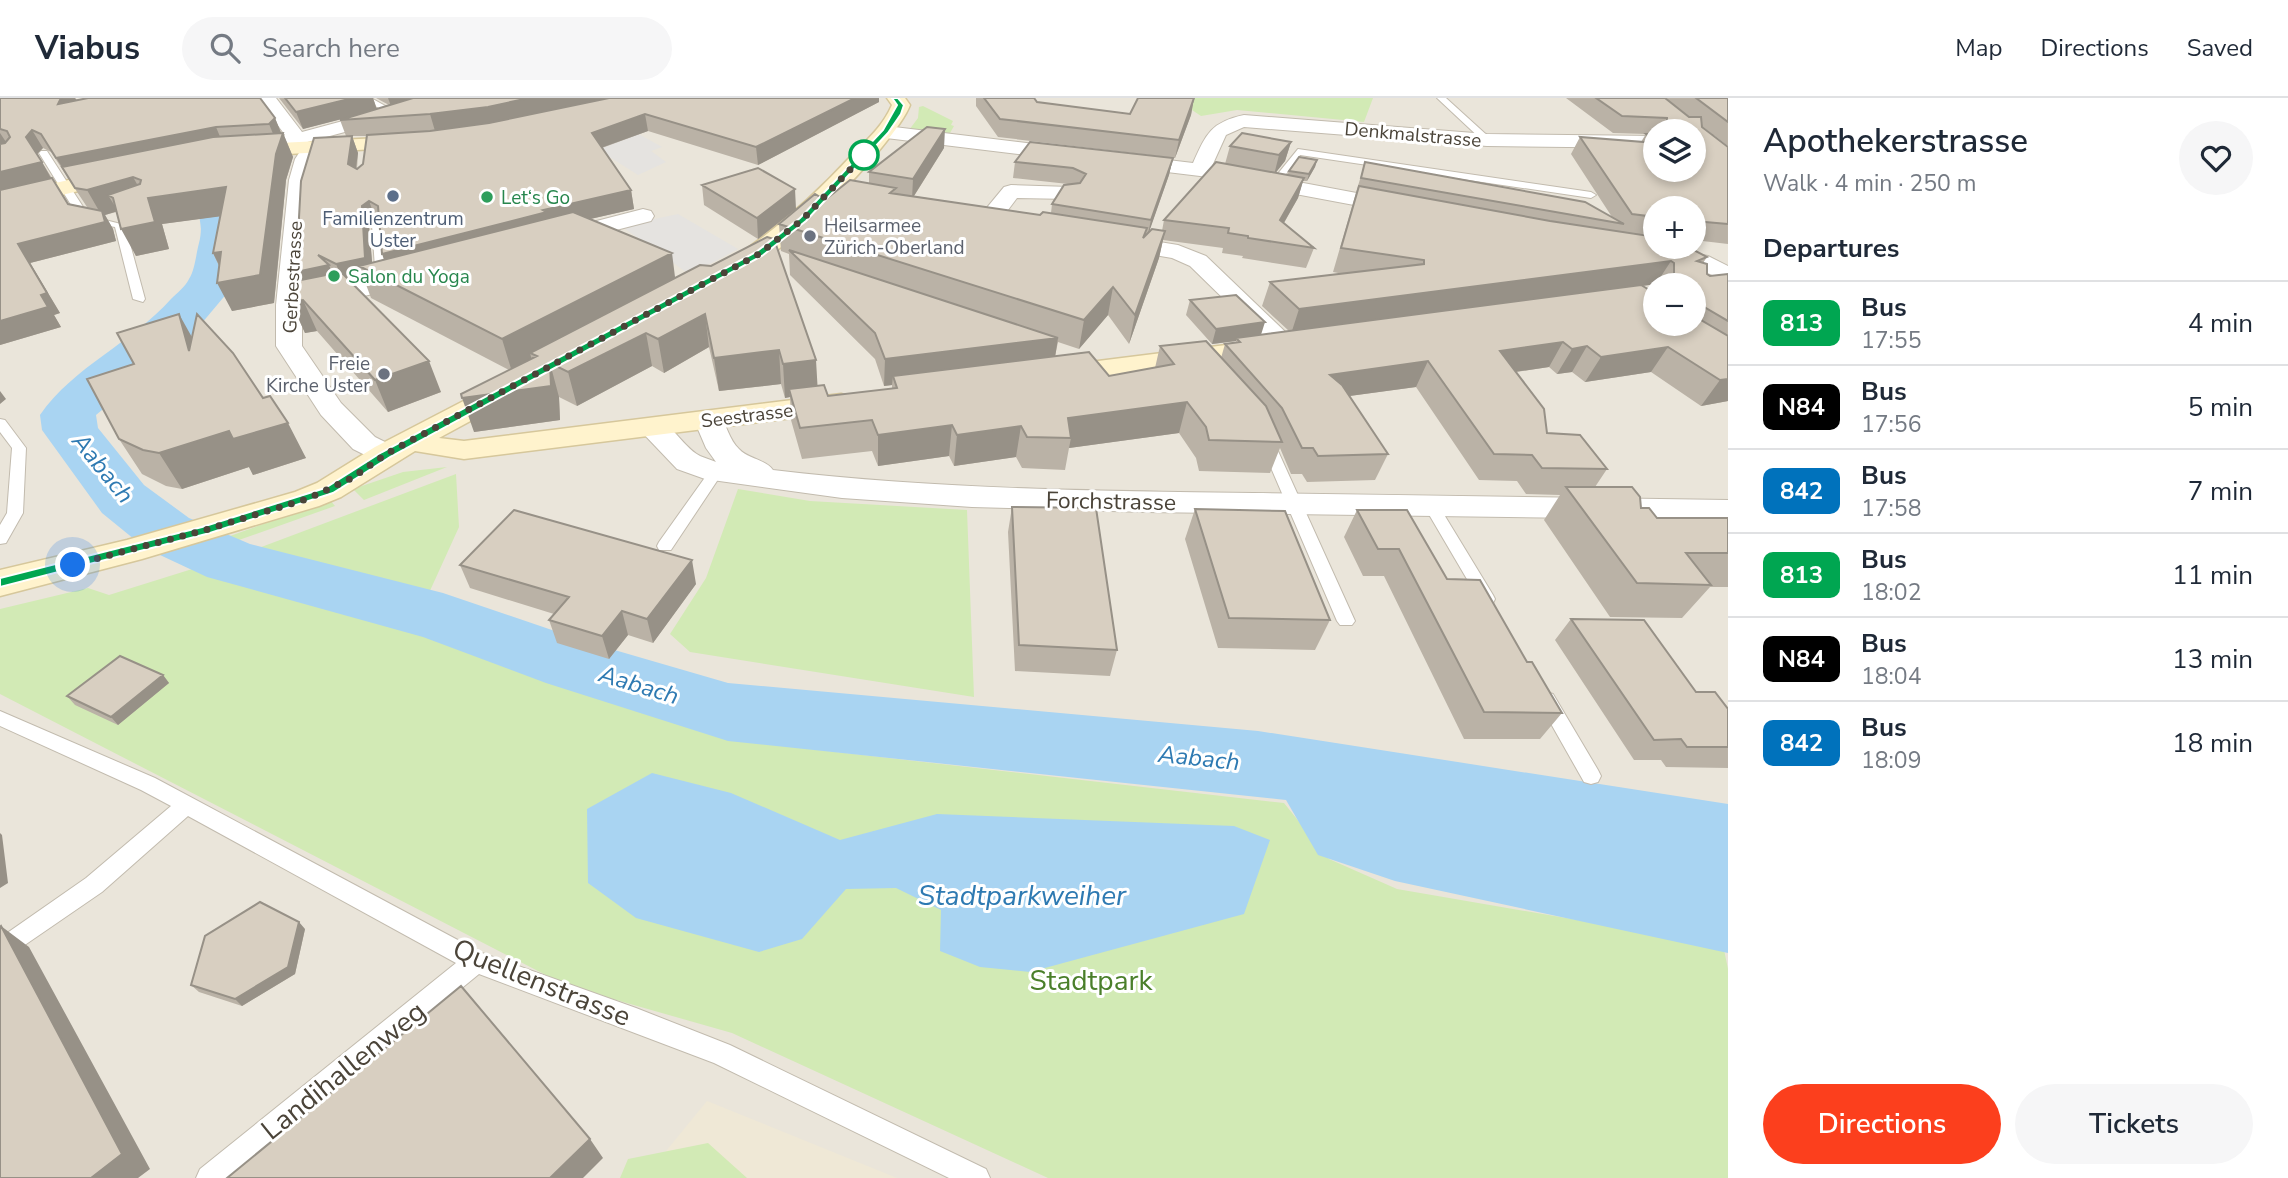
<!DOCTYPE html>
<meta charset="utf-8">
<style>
:root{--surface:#fff;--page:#f6f6f7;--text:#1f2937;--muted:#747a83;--line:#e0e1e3;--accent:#fc3f1d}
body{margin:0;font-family:"Nunito Sans",sans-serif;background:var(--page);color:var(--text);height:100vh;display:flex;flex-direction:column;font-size:26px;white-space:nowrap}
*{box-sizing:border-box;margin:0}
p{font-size:23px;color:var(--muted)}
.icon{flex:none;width:38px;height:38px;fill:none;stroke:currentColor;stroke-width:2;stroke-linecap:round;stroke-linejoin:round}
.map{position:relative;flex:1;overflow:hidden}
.panel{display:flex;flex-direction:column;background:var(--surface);width:560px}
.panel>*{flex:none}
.badge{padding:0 14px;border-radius:10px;font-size:24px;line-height:46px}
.fabs{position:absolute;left:1643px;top:21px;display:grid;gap:14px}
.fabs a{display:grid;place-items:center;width:63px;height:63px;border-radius:50%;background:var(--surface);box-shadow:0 4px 10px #0003;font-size:35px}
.you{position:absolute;width:35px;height:35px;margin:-18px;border:5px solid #fff;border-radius:50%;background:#1a73e8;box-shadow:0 0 0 10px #1a73e833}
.map>.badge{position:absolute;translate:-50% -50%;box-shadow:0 0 0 4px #fff}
h2{padding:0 35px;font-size:26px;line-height:63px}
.round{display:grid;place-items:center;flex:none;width:74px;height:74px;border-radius:37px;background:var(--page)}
.head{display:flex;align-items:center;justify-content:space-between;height:119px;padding:0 35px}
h1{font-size:33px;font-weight:600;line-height:52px}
.primary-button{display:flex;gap:14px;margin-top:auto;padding:14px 35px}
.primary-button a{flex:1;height:80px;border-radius:42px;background:var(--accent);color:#fff;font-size:28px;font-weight:600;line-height:80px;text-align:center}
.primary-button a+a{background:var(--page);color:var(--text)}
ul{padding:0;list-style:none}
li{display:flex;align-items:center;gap:21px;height:84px;padding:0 35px;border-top:2px solid var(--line)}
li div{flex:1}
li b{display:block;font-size:26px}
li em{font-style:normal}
li .badge{min-width:77px;font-weight:700;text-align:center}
header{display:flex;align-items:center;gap:42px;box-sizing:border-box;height:98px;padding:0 35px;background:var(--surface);border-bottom:2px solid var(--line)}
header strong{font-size:33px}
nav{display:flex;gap:38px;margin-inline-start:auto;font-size:24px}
.search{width:490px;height:63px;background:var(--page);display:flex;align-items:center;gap:18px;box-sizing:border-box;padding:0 24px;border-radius:38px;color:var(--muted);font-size:26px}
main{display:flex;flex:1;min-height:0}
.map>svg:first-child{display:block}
.residential{fill:#eae5da;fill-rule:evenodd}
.education{fill:#efe8d6}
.green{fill:#d2eab5}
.parking{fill:#e5e3e0}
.water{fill:#a9d4f2}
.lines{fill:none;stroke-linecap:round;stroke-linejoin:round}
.river{fill:#a9d4f2;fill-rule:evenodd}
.lane-casing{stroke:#c2bbae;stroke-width:2}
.street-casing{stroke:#c2bbae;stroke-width:2}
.secondary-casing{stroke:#d6c79b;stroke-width:3}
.lane{fill:#fff;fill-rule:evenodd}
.street{fill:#fff;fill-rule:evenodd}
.secondary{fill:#fff3cd;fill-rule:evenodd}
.wall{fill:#bab2a6;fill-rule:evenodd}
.shaded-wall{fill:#979187}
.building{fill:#d8cfc1;stroke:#979187;stroke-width:2}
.line{fill:#00a651;stroke:#fff;stroke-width:2}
.walk{stroke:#4b4439;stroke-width:7;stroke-dasharray:0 12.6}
.stop-dot{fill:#fff;stroke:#00a651;stroke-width:3.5}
.service-dot{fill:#5c6f8a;stroke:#fff;stroke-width:2.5}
.leisure-dot{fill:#2e9e5b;stroke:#fff;stroke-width:2.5}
.worship-dot{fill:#6b7280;stroke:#fff;stroke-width:2.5}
.labels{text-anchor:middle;stroke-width:6;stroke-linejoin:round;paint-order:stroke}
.far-street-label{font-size:19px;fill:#4b4439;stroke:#fff}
.far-leisure-label{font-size:19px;fill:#27864d;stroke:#fff;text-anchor:start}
.far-service-label{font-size:19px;fill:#4e5e75;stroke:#fff}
.far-worship-label{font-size:19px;fill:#5b616d;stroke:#fff;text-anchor:start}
.street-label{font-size:23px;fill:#4b4439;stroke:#fff}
.water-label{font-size:24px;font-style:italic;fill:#2e7ab2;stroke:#fff}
.near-water-label{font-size:28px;font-style:italic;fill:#2e7ab2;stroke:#fff}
.near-park-label{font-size:28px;fill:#4a7f2a;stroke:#fff}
.near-street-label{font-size:28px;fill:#4b4439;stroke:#fff}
</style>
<header>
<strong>Viabus</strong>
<div class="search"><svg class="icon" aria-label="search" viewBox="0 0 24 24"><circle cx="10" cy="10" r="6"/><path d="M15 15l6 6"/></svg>Search here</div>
<nav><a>Map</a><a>Directions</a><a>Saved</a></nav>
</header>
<main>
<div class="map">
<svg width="1728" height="1080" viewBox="0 0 1728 1080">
<rect width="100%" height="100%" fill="#f6f3ec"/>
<path class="residential" d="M0 0H1728V1080H0ZM1656 33H1694V72H1656ZM1656 110H1694V149H1656ZM1656 187H1694V226H1656Z"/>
<path class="education" d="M707 1003 897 1080H644Z"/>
<path class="green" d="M1174 0H1373L1364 24 1237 12 1201 18Z
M923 8 953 23 951 27 954 28 950 35 909 32 918 20 919 9Z
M447 369 364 402 353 391 403 374Z
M456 376 459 429 413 530 739 643 1284 705 1329 761 1397 791 1723 847 1728 871V1080H1048L732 935 567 888 0 596V511L88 490 109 497 253 452Z
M738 391 810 403 967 412 974 599 690 554 670 536 706 480Z
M330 402 335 408 236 443 230 438Z
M708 1045 747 1080H620L628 1061Z"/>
<path class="parking" d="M608 19 662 49 651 53 666 64 638 77 564 30Z
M678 116 738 151 712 165 686 174 621 128Z"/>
<path class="water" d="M652 675 731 695 840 742 937 716 1234 728 1270 742 1244 816 1030 874 980 869 940 853 941 812 896 790 846 791 802 841 759 854 636 820 588 785 587 711Z"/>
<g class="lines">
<path class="river" d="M85 0H119L121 34 171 51 196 64 214 79 232 100 245 130 235 184 228 194 191 238 96 317 98 330 144 387 189 420 250 446 443 495 587 544 728 585 1258 633 1728 706V855L1395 783 1318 757 1286 702 728 643 546 585 423 539 207 479 145 450 102 415 42 332 40 317C74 268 132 245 171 201 177 195 185 189 189 181 195 172 196 156 199 145 214 86 136 64 93 49L84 31Z"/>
<g class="lane-casing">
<path id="lane" d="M361 0H371L398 15 391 17Z
M1437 0H1446L1490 40V44H1484Z
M1298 51 1591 94 1596 97 1591 100 1300 57 1278 87H1272V83Z
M41 53H47L89 118 125 127 145 201 143 204 133 201 115 129 81 123 39 55Z
M377 124 382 127 388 184 382 187 376 184 372 127Z
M0 321 5 322 26 350 23 415 6 445 0 446V427L7 415 12 350 0 334Z
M1266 338 1273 342 1355 523 1352 527H1340L1337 523 1259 342Z
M716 369 723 374 671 452H659L657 448 659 444 711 371Z
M1432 403 1437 405 1493 497 1495 501 1493 505H1481L1424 408Z
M1546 594 1553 596 1598 672 1601 678 1598 684 1591 686 1584 684 1537 601 1539 596Z
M0 613 155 680 482 855 636 910 730 947 986 1071 990 1080H949L714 965 479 876 230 1080H196L200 1071 456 865 188 718 102 794 0 864V840L86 780 171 708 141 692 0 628Z"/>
</g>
<g class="street-casing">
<path id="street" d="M258 0H276L302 34 391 10 400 16 397 20 300 46 283 56 273 50 285 37Z
M1244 17 1487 36 1656 38V50L1487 48 1244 29 1226 37 1212 68 1410 105 1413 110 1410 115 1402 116 1200 78 886 40 877 34 886 28 1193 65C1206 36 1211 24 1244 17Z
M1728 37V49L1694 50V38Z
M312 44 322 50C299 87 304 153 302 197L417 172 426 174 429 179 426 184 302 212V248L341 305 375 339 397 350 401 356 397 362 386 365 375 362 353 351 321 317 276 248V207L289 82 295 61 305 46Z
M1011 87 1070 89 1077 91 1081 95 1077 99 1070 101 1017 100 996 128H980L977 123 980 118 1004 89Z
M643 111 651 113 654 118 651 123 558 147 550 145 547 140 550 135Z
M1110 136 1178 147 1206 158 1299 247 1295 253 1286 255 1277 253 1190 168 1172 160 1102 148 1099 143 1102 138Z
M1659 149 1708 158 1728 168V184L1694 169 1651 161 1647 156 1651 151Z
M709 313 719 316C727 327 729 342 739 351 748 361 765 361 773 372 932 391 1092 393 1253 395 1411 397 1570 400 1728 402V422L1146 414 972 409 842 400 705 381 677 371 637 329 642 323C671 316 678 346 700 358 705 360 711 362 716 364L706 350 694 322 699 316Z"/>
</g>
<g class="secondary-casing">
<path id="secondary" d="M887 0H905L910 7C896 45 762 187 722 177L719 172 722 167C771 137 812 100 851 58 867 42 883 28 892 7Z
M419 38 426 40 429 44 426 48 238 59 231 57 228 53 231 49 238 47Z
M124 69 132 70 135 75 132 80 0 112V98Z
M1275 241 1285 243 1289 249 1285 255 1050 287 1040 284 1036 278 1040 272 1050 269Z
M514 279 524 282 529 288 524 294 439 340 464 343 841 296 852 299 856 305 852 311 841 314 464 361 415 353 341 399 319 408 142 461 0 498V472L127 442 295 394 317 385 375 349 504 282Z"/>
</g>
<use href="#lane" class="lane"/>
<use href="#street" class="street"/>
<use href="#secondary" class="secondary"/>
</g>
<path class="wall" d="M0 0H75L77 2 275 20 281 35H283L293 59 286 82 274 205 232 213 219 168 213 155 220 118 162 126 169 151 136 158 116 114 105 117 113 131 116 143 30 165 60 215 54 217 61 229 0 247ZM43 50 51 54 87 109 68 106 37 56Z
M279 0H373L377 11 389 7 376 0H879V4L758 67 648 33 602 50 631 92 634 111 590 121 675 180 700 167 828 298 892 291V287L884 288 875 261 790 177 789 156 781 153 779 126 825 102 869 85V74L944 50 914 98 1040 117 1051 115 1052 106 1068 86 1013 80 1015 64 1173 60 1169 77 1149 133H1162L1164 122 1225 66 1230 48 1291 44 1285 63 1275 75 1287 77 1289 73 1317 62 1315 69 1307 83H1303L1298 100 1284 125 1314 150 1306 170 1242 160 1243 158 1222 155 1223 150 1163 142 1159 160 1129 246 1108 217 1079 251 1058 244 1055 258 1109 278 1155 270 1160 248 1221 260 1225 246 1235 245 1236 243 1212 246 1186 217 1190 202 1261 237 1289 233 1262 208 1270 184 1343 176 1333 174 1365 64 1612 119 1571 56 1580 39 1641 44 1646 36 1613 35 1566 0H1665L1690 19 1665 0H1728V48L1702 28V29L1728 49V146L1694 142V110H1656V138L1631 136 1707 159 1703 165 1707 176 1710 178 1728 176V303L1701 308 1651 274 1585 284 1572 274 1557 276 1549 269 1516 274 1547 335 1607 371 1595 389 1641 410 1657 420H1728V489H1710L1682 520 1610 519 1544 422 1560 397 1526 396 1517 383 1479 382 1416 289 1349 298 1388 356 1375 382 1307 384 1302 376H1291L1280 350 1270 375 1199 373 1196 360 1179 335 1069 350 1065 372 1022 370 1016 359 954 368 949 358 878 368 872 353 802 361 791 322 790 299 785 300 781 286 719 293 709 249 664 275 652 268 577 308 559 299 560 322 474 334 509 272 371 200 364 181 351 184 441 294 388 314 317 233 305 235 291 204 300 182 346 38 340 22 341 21 303 31ZM1656 33H1694L1656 72ZM352 38H367L363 66 357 71 358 55ZM376 122 379 124 384 161 372 165 369 127ZM1656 186 1694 187V226L1642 188Z
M976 0H1034L1037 4 1130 16 1194 0 1191 17 1175 60 998 39 976 8Z
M702 87 796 111 758 141 704 107Z
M192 240 263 300 306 360 253 377 249 369 182 391 166 388 142 376 119 341 134 266Z
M1012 409 1117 552 1110 578 1015 573 1008 434Z
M1195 411 1330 522 1315 552 1218 550 1185 441Z
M1357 412 1447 481 1527 564 1562 615 1540 641H1464L1384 478H1363L1344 439Z
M460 467 696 486 653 545 628 537 609 561 557 545 549 522 554 516 470 490Z
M1571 521 1696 594 1728 611V670L1666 669 1661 662H1634L1555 542Z
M163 577 169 585 118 627 75 607 67 598Z
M305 831 295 876 242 908 199 894 191 887Z"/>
<path class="shaded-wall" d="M61 0H75L77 3 58 6Z
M353 0H373L377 12 303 31 296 14Z
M388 0H414L391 8Z
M529 0H610L493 25 435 33 430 16Z
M855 0H879V4L758 67 756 49Z
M1194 0 1191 17 1175 60 1179 42Z
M645 16 648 33 595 52 592 35Z
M275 20 282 37 276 43 269 26Z
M216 29 223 46 68 78 56 60Z
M945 31 944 50 912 101 913 81Z
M32 32 43 50 37 56 26 39Z
M0 35 8 47 0 49Z
M283 35 293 59 286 82 274 205 232 213 217 185 276 56Z
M352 38 358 55 354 84 348 66Z
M1291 44 1285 63 1274 77 1279 57Z
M1173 60 1169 77 1147 140 1151 122Z
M1317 62 1315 69 1307 83 1309 76Z
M42 64 52 82 0 95V74Z
M133 79 147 104 113 100 108 97 118 113 105 117 113 131 116 143 30 165 60 215 54 217 61 229 0 247V223L41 197 18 146 102 118 87 92Z
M1304 80 1298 100 1274 142 1280 122Z
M226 89 238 116 162 126 169 151 136 158 121 131 148 100Z
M795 91 796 111 758 141 757 120Z
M631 92 634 111 551 130 389 176 382 156 543 112Z
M369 103 376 122 369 127 373 175 371 174 365 160 362 108Z
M1165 133 1159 160 1129 246 1135 217Z
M221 154 227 183 213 155Z
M672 155 676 187 530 255 532 263 512 274 502 241Z
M365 160 371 174 359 168 364 181 344 186 336 166Z
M1671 163 1656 186 1291 236 1299 211Z
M329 167 337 187 305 194 296 174Z
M1113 189 1108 217 1079 251 1084 222Z
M303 202 317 233 305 235 291 204Z
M179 216 198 250 189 253Z
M705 216 709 249 664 275 658 241Z
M1265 224 1260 240H1236V243L1212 246 1216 231Z
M646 235 652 268 577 308 568 274Z
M1058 240 1054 266 893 278 892 287 884 288 885 261Z
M1563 244 1549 269 1487 278 1500 253Z
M1587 248 1572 274 1557 276 1572 251Z
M1668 249 1651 274 1585 284 1601 259Z
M779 252 781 286 719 293 714 260Z
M816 262 818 296 789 291 790 299 785 300 783 266Z
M429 263 441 294 388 314 375 282Z
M1428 263 1416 289 1320 302 1330 277Z
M550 265 559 299 560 322 474 334 462 300Z
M1728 281V303L1701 308 1720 282Z
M0 293 6 301 0 306Z
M1187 304 1179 335 1069 350 1071 340 1068 320Z
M288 325 306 360 253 377 249 369 182 391 159 355 229 333Z
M952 327 949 358 878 368V337Z
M1021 328 1016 359 954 368 957 337Z
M692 462 696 486 653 545 647 521Z
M622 513 628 537 609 561 602 538Z
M163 577 169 585 118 627 111 619Z
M0 735 2 737 8 785 0 790Z
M299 824 305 831 295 876 242 908 235 901Z
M1 828 29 849 150 1071 138 1080H91Z
M590 1041 603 1060 583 1080H550Z"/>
<path class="building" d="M0 0H61L58 6 88 0H260L275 20 269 26 216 29 56 60 41 36 32 32 26 39 42 64 0 74V46L5 45 10 39 7 33 0 31Z
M285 0H353L296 14Z
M413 0H529L488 9 430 16 340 22Z
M609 0H855L756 49 645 16 592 35 631 92 543 112 547 114 382 156 378 108 369 103 362 108 365 160 336 166 318 157 329 167 296 174 301 83 314 40 352 38 348 66 357 71 363 66 367 37 430 33 489 25Z
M984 0H1034L1037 4 1130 16 1138 0H1194L1179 42 1000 21Z
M1596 0H1665L1689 19H1701L1702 29 1728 49V126L1694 123V110H1656V119L1632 116 1580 39 1656 45V72H1694V33H1667V20L1622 18Z
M1696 0H1728V24Z
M927 29 945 31 913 81 869 74Z
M283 35 276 56 260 177 217 185 221 154 213 155 226 89 148 100 155 124 121 131 113 100 108 97 140 86 141 82 133 79 87 92 75 90 62 69 213 39Z
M1242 35 1291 44 1279 57 1230 48Z
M1656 35V43L1646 36Z
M1030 44 1173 60 1151 122 1052 106 1064 87 1080 85 1086 76 1073 70 1015 64Z
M1299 59 1317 62 1309 76 1289 73Z
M1216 64 1304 80 1280 122 1314 150 1248 140V138L1228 135 1229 130 1164 122Z
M1365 64 1585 104 1624 126 1361 80Z
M758 70 795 91 757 120 702 87Z
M52 80 68 106 102 113 105 124 18 146 47 195 41 197 48 209 0 223V92Z
M850 82 896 90 890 95 1040 117 1043 114 1147 130 1143 140 1152 131 1165 133 1135 217 1113 189 1084 222 779 126 815 96 825 102Z
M1359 88 1550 123 1656 139V149H1688L1707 159 1697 163 1707 166V176L1710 178 1728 176V223L1694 203V187H1669L1664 184 1674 181V165L1671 163 1299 211 1270 184 1424 166V162L1341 150Z
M573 114 672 155 502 241 359 168Z
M767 139 774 141 816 262 783 266 779 252 714 260 705 216 658 241 646 235 568 274 550 265 551 288 462 300 461 296 537 258 530 255 700 167 711 168Z
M789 152 1058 240 885 261 875 235Z
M341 174 429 263 375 282 303 202 291 204V184Z
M1641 187 1656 196V226H1694V218L1728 238V281L1720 282 1668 249 1601 259 1587 248 1572 251 1563 244 1500 253 1544 311 1547 335 1580 337 1607 371 1542 370 1532 357 1494 356 1428 263 1330 277 1342 287 1388 356 1318 358 1313 350H1302L1282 310 1225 246 1240 244 1236 240Z
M1236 197 1265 224 1216 231 1190 202Z
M179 216 189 253 197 216 233 255 263 300 270 298 288 325 233 341 229 333 159 355 143 352 119 341 87 281 134 266 117 235Z
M1206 243 1266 308 1282 344 1209 342 1206 329 1187 304 1068 320 1071 340 1027 339 1021 328 957 337 952 327 878 337 872 322 800 330 789 291 824 287 828 298 897 290 893 278 1089 254 1109 278 1174 266 1160 248Z
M1566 389H1632L1640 399 1641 410H1649L1657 420H1728V455H1686L1711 487 1637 485Z
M1012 409 1096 410 1117 552 1019 547Z
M1195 411 1285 413 1330 522 1229 520Z
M514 412 692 462 647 521 622 513 602 538 549 522 569 499 460 467Z
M1357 412H1407L1447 481 1480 482 1527 564H1532L1562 615 1484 614 1399 451H1378Z
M1571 521 1644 522 1696 594H1715L1728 611V649H1687L1681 641 1654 642Z
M120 558 163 577 111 619 67 598Z
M260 804 299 824 288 869 235 901 191 887 205 838Z
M1 828 122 1056 91 1080H0V829Z
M461 888 590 1041 550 1080H227Z"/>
<path class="line" d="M892 0H898L904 7 901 16 888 35 806 123 762 158 390 359 333 395 210 435 0 489V480L202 429 325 390 382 354 756 154 800 120 883 32 897 7Z"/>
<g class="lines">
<path class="walk" d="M73 467 205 432 307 401 352 380 386 356 759 156 803 121 864 57"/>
</g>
<circle class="stop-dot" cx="864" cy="57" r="14"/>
<circle class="service-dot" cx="393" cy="98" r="7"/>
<g class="leisure-dot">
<circle cx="487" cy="99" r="7"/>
<circle cx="334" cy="178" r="7"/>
</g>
<g class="worship-dot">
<circle cx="810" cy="138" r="7"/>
<circle cx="384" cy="276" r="7"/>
</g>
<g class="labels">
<g class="far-street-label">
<text transform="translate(1413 36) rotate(5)" y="7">Denkmalstrasse</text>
<text transform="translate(292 179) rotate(-87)" y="7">Gerbestrasse</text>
<text transform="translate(747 317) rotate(-7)" y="7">Seestrasse</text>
</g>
<g class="far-leisure-label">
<text x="501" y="106">Let‘s Go</text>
<text x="348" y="185">Salon du Yoga</text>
</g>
<g class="far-service-label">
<text x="393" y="127">Familienzentrum<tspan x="393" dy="22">Uster</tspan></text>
</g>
<g class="far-worship-label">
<text x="824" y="134">Heilsarmee<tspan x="824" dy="22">Zürich-Oberland</tspan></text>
<text x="370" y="272" text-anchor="end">Freie<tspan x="370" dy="22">Kirche Uster</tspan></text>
</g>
<g class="street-label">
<text transform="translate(1111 403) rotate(1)" y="8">Forchstrasse</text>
</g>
<g class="water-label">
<text transform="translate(103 370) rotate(51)" y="8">Aabach</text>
<text transform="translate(639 587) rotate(17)" y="8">Aabach</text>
<text transform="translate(1199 660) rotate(6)" y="8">Aabach</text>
</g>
<g class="near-water-label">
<text x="1022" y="807">Stadtparkweiher</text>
</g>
<g class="near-park-label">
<text x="1091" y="892">Stadtpark</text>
</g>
<g class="near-street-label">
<text transform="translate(542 884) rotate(22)" y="10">Quellenstrasse</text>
<text transform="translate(343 972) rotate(-39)" y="10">Landihallenweg</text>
</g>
</g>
</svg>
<div class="fabs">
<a><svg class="icon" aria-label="layers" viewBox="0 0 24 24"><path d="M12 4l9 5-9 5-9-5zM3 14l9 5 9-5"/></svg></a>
<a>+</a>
<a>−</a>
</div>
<div class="you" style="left:73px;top:467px"></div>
</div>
<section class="panel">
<div class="head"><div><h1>Apothekerstrasse</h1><p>Walk · 4 min · 250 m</p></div><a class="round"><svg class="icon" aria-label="heart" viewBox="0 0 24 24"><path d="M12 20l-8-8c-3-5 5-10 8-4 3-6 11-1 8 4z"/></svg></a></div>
<h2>Departures</h2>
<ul>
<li><span class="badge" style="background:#00a651;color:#fff">813</span><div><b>Bus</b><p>17:55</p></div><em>4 min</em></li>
<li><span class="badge" style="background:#000;color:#fff">N84</span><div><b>Bus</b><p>17:56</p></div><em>5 min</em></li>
<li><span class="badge" style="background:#0072bc;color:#fff">842</span><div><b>Bus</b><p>17:58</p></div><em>7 min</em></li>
<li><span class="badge" style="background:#00a651;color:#fff">813</span><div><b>Bus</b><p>18:02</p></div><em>11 min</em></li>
<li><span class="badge" style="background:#000;color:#fff">N84</span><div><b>Bus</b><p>18:04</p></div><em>13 min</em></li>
<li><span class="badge" style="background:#0072bc;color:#fff">842</span><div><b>Bus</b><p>18:09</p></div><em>18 min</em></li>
</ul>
<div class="primary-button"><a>Directions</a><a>Tickets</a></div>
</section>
</main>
